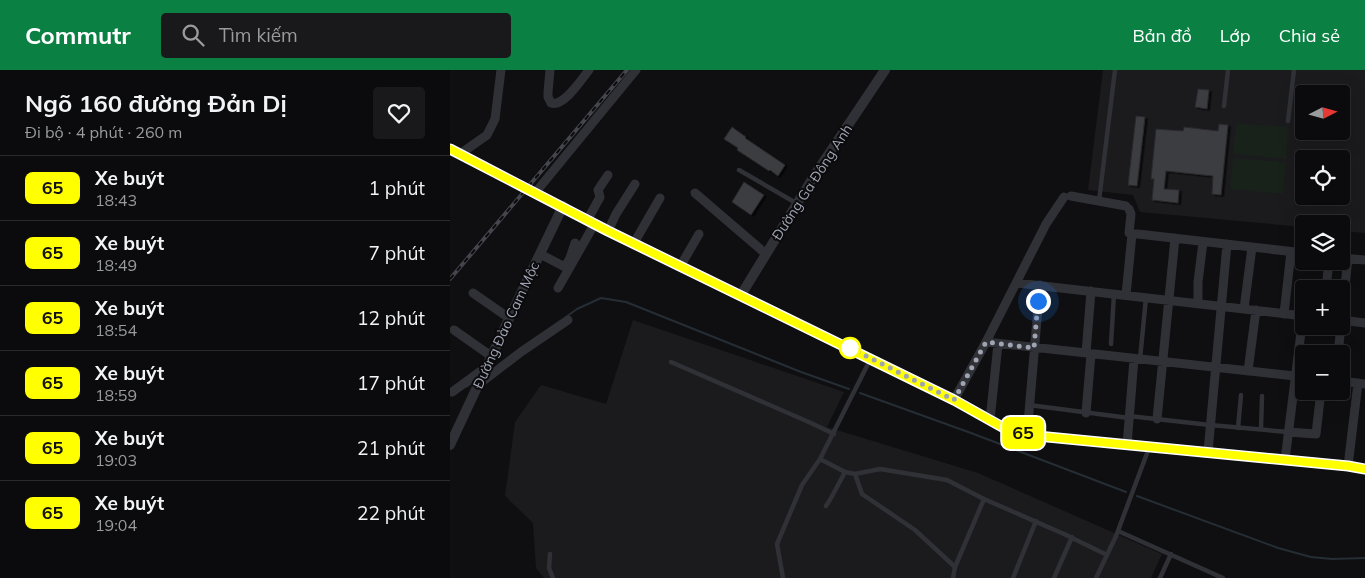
<!DOCTYPE html>
<html lang="vi">
<meta charset="utf-8">
<style>
:root{--surface:#0b0b0d;--page:#19191b;--text:#f1f3f6;--muted:#9a9b9d;--line:#2b2b2e;--accent:#0b8043}
body{margin:0;font-family:Mulish,sans-serif;background:var(--page);color:var(--text);height:100vh;display:flex;flex-direction:column;font-size:19px;white-space:nowrap}
*{box-sizing:border-box;margin:0}
p{font-size:16px;color:var(--muted)}
.icon{flex:none;width:28px;height:28px;fill:none;stroke:currentColor;stroke-width:2;stroke-linecap:round;stroke-linejoin:round}
.map{position:relative;flex:1;overflow:hidden}
.side{display:flex;flex-direction:column;background:var(--surface);width:450px}
.side>*{flex:none}
.badge{padding:0 10px;border-radius:8px;font-size:18px;line-height:32px}
.needle{width:32px;rotate:84deg}
.buttons{position:absolute;left:845px;top:15px;display:grid;gap:10px}
.buttons a{display:grid;place-items:center;width:55px;height:55px;border-radius:5px;background:var(--surface);box-shadow:0 5px 20px #0002,0 0 0 1px var(--line);font-size:25px}
.you{position:absolute;width:25px;height:25px;margin:-12px;border:4px solid #fff;border-radius:50%;background:#1a73e8;box-shadow:0 0 0 8px #1a73e833}
.map>.badge{position:absolute;translate:-50% -50%;box-shadow:0 0 0 2px #fff}
.round{display:grid;place-items:center;flex:none;width:52px;height:52px;border-radius:5px;background:var(--page)}
.overview{display:flex;align-items:center;justify-content:space-between;height:85px;padding:0 25px}
h1{font-size:24px;font-weight:700;line-height:38px}
ul{padding:0;list-style:none}
li{display:flex;align-items:center;gap:15px;height:65px;padding:0 25px;border-top:1px solid var(--line)}
li div{flex:1}
li b{display:block;font-size:19px}
li em{font-style:normal}
li .badge{min-width:55px;font-weight:700;text-align:center}
header{display:flex;align-items:center;gap:30px;box-sizing:border-box;height:70px;padding:0 25px;background:var(--accent);color:#fff}
header strong{font-size:24px}
nav{display:flex;gap:28px;margin-inline-start:auto;font-size:18px}
.search{width:350px;height:45px;background:var(--page);display:flex;align-items:center;gap:12px;box-sizing:border-box;padding:0 18px;border-radius:5px;color:var(--muted);font-size:19px}
main{display:flex;flex:1;min-height:0}
.map>svg:first-child{display:block}
.built{fill:#1b1b1e;fill-rule:evenodd}
.green{fill:#19211b}
.lines{fill:none;stroke-linecap:round;stroke-linejoin:round}
.stream{stroke:#252d35;stroke-width:2}
.building{fill:#3b3c41;stroke:#29292d;filter:url(#shadow)}
.service{stroke:#303136;stroke-width:4.5}
.minor{stroke:#303136;stroke-width:9}
.tertiary{stroke:#303136;stroke-width:10}
.rail-casing{stroke:#45464d;stroke-width:4}
.rail{stroke:#0b0a0c;stroke-width:2;stroke-dasharray:5.5;stroke-linecap:butt}
.line-casing{stroke:#fff;stroke-width:11}
.line{stroke:#ff0;stroke-width:8}
.walk{stroke:#9fa4b3;stroke-width:5;stroke-dasharray:0 9}
.stop-dot{fill:#fff;stroke:#ff0;stroke-width:2.5}
.labels{text-anchor:middle;stroke-width:4;stroke-linejoin:round;paint-order:stroke}
.street-label{font-size:14px;fill:#9fa4b3;stroke:#0b0a0c}
</style>
<header>
<strong>Commutr</strong>
<div class="search"><svg class="icon" aria-label="search" viewBox="0 0 24 24"><circle cx="10" cy="10" r="6"/><path d="M15 15l6 6"/></svg>Tìm kiếm</div>
<nav><a>Bản đồ</a><a>Lớp</a><a>Chia sẻ</a></nav>
</header>
<main>
<section class="side">
<div class="overview"><div><h1>Ngõ 160 đường Đản Dị</h1><p>Đi bộ · 4 phút · 260 m</p></div><a class="round"><svg class="icon" aria-label="heart" viewBox="0 0 24 24"><path d="M12 20l-8-8c-3-5 5-10 8-4 3-6 11-1 8 4z"/></svg></a></div>
<ul>
<li><span class="badge" style="background:#ff0;color:#111">65</span><div><b>Xe buýt</b><p>18:43</p></div><em>1 phút</em></li>
<li><span class="badge" style="background:#ff0;color:#111">65</span><div><b>Xe buýt</b><p>18:49</p></div><em>7 phút</em></li>
<li><span class="badge" style="background:#ff0;color:#111">65</span><div><b>Xe buýt</b><p>18:54</p></div><em>12 phút</em></li>
<li><span class="badge" style="background:#ff0;color:#111">65</span><div><b>Xe buýt</b><p>18:59</p></div><em>17 phút</em></li>
<li><span class="badge" style="background:#ff0;color:#111">65</span><div><b>Xe buýt</b><p>19:03</p></div><em>21 phút</em></li>
<li><span class="badge" style="background:#ff0;color:#111">65</span><div><b>Xe buýt</b><p>19:04</p></div><em>22 phút</em></li>
</ul>
</section>
<div class="map">
<svg width="915" height="508" viewBox="0 0 915 508">
<defs>
<filter id="shadow"><feDropShadow dx="2.5" dy="1.5" stdDeviation="0" flood-color="#0009"/></filter>
</defs>
<rect width="100%" height="100%" fill="#0f0f11"/>
<path class="built" d="M653 0H915V163L891 161V154H854V157L690 142 683 125 638 120ZM854 24H891V61H854ZM854 89H891V126H854Z
M183 250 394 322 377 357 528 403 712 484 701 508H94L86 498 83 453 55 426 65 352 91 315 156 334Z"/>
<path class="green" d="M786 53 838 57 836 89 783 84Z
M783 88 836 92 833 124 780 119Z"/>
<g class="lines">
<path class="stream" d="M116 247 127 239 151 228 176 232 351 302 399 319
M16 317 25 311
M410 323 521 363 676 422
M687 426 828 478 861 487 882 489 915 488"/>
</g>
<path class="building" d="M748 19 759 20 757 39 745 37Z
M686 46 695 47 687 116 678 115Z
M769 54 778 55 771 125 762 124 763 106 716 101 714 119 729 120 728 133 702 130 704 109H701L706 59 733 61 734 57 768 61Z
M282 57 296 67 295 68 335 95 328 106 320 100 319 101 287 80 288 78 274 69Z
M294 112 314 125 301 145 282 132Z"/>
<g class="lines">
<path class="service" d="M774 36 778 0
M838 51 844 0
M289 100 346 133
M649 131 665 0
M661 274 664 224
M690 289 696 228
M221 292 361 353 384 364
M579 335 679 348
M679 346 760 355 838 362
M788 358 791 325
M811 359 812 326
M370 389 395 402
M534 429 614 464 657 485
M376 436 381 428 395 402 405 404
M668 461 773 508
M100 484 99 498 103 508
M333 508 327 474 352 415 370 389 420 290
M503 508 505 497 534 429 497 410 430 399 405 404 412 424 465 460 505 497
M563 508 586 451
M604 508 622 467
M646 508 666 466 699 378
M710 508 721 484"/>
<path class="minor" d="M100 0 98 22V27L101 33C114 37 131 10 139 0
M10 84 37 65 45 49 51 0
M85 123 186 0
M245 123 316 184
M621 126 676 136
M679 139 681 144 679 163 854 183
M138 149 150 127 148 120 158 105
M158 161 166 144 185 114
M184 173 210 128
M90 184 115 197 120 188 125 173
M891 188 915 190
M231 195 249 164
M567 213 854 246
M108 218 145 153
M876 219 879 191
M23 223 59 248
M676 225 682 164
M748 234V212L753 172
M794 239 802 177
M834 244 841 182
M891 250 915 253
M891 253 898 188
M4 260 41 286
M536 272 854 307
M636 283 641 221
M888 284 891 256
M798 301 806 240
M891 311 915 314
M28 315 71 282 118 250
M2 322 35 298
M504 330 536 272 596 154 614 127
M636 343 641 284
M707 349 725 168
M540 350 548 274
M838 362 866 364 871 321
M577 365 590 215
M677 375 684 289
M758 382 777 174
M835 390 853 246
M898 396 908 313"/>
<path class="tertiary" d="M0 79 158 161 504 330 554 357 577 365 898 396 915 399
M291 225 364 106 435 0
M0 375 72 221 113 136"/>
<g class="rail-casing">
<path id="rail" d="M0 209 177 0"/>
</g>
<use href="#rail" class="rail"/>
</g>
<g class="lines">
<g class="line-casing">
<path id="line" d="M0 79 158 161 504 330 554 358 577 365 898 396 915 399"/>
</g>
<use href="#line" class="line"/>
<path class="walk" d="M400 278 504 330 536 272 584 278 588 231"/>
</g>
<circle class="stop-dot" cx="400" cy="278" r="10"/>
<g class="labels">
<g class="street-label">
<text transform="translate(362 112) rotate(-57)" y="5">Đường Ga Đông Anh</text>
<text transform="translate(56 255) rotate(-65)" y="5">Đường Đào Cam Mộc</text>
</g>
</g>
</svg>
<div class="buttons">
<a><svg class="needle" viewBox="-14 -14 28 28"><path d="M0-13l5 13h-10z" fill="#e53935"/><path d="M0 13l5-13h-10z" fill="#9a9b9d"/></svg></a>
<a><svg class="icon" aria-label="locate" viewBox="0 0 24 24"><circle cx="12" cy="12" r="6"/><path d="M12 2v4M12 18v4M2 12h4M18 12h4"/></svg></a>
<a><svg class="icon" aria-label="layers" viewBox="0 0 24 24"><path d="M12 4l9 5-9 5-9-5zM3 14l9 5 9-5"/></svg></a>
<a>+</a>
<a>−</a>
</div>
<div class="you" style="left:588px;top:231px"></div>
<b class="badge" style="left:573px;top:363px;background:#ff0;color:#111">65</b>
</div>
</main>
